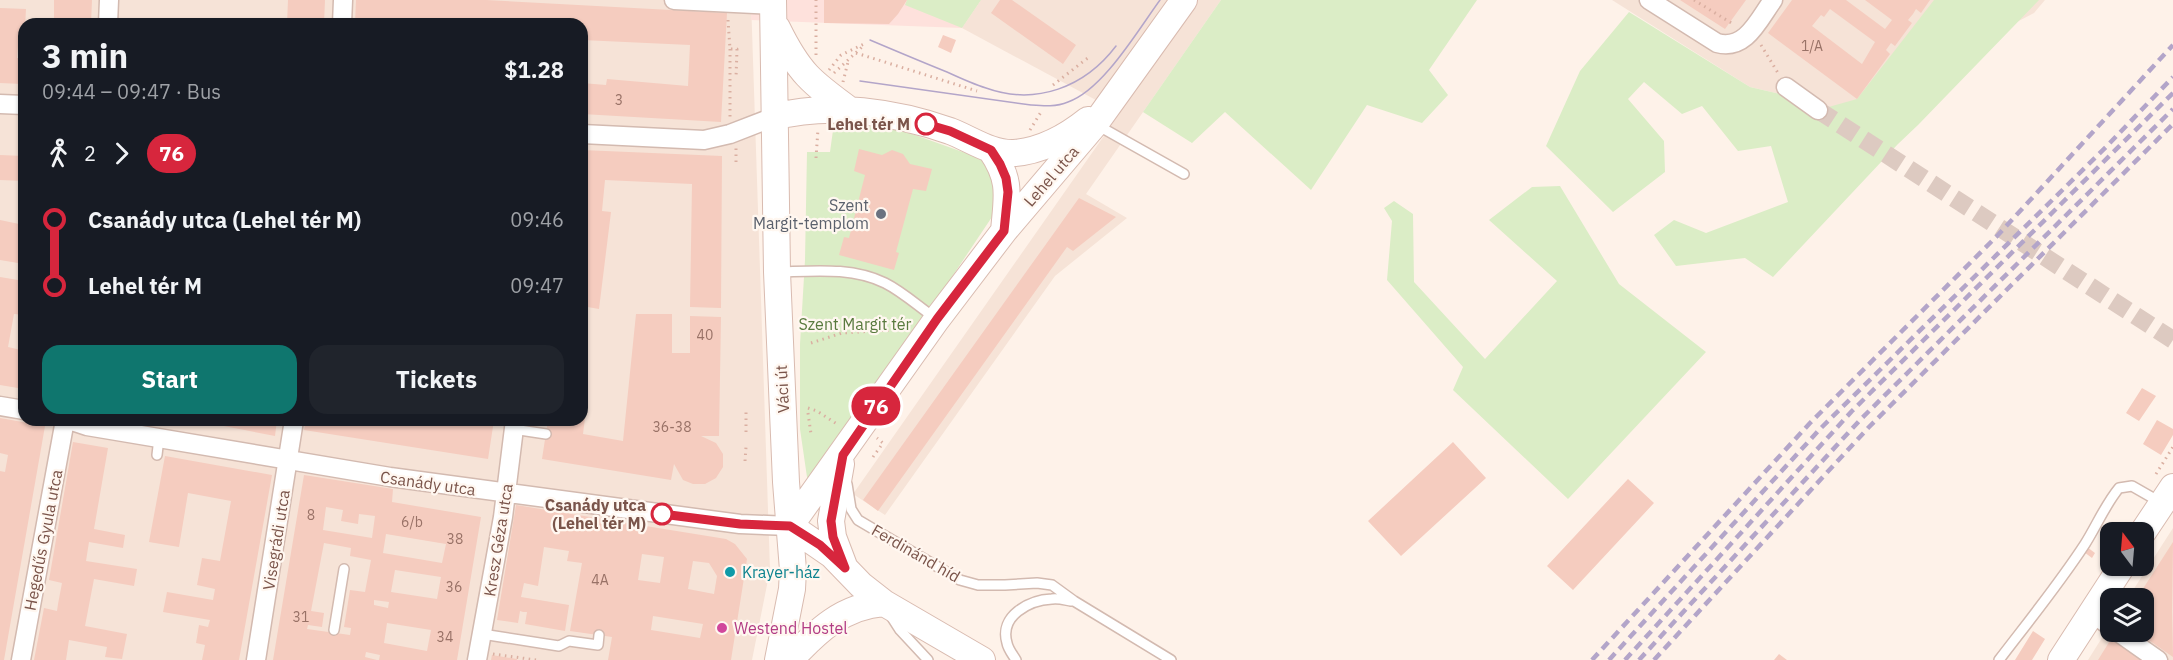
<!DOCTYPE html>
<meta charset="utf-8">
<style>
:root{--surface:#171b24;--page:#20242c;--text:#f1f3f6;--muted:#9ea1a6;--accent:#0f766e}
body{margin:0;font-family:"IBM Plex Sans",sans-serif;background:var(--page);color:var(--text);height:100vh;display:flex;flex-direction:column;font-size:22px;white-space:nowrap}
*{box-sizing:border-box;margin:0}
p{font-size:20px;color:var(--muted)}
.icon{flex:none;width:33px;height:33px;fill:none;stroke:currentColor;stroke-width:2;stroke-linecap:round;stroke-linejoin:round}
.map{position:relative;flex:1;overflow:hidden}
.sheet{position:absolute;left:18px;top:18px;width:570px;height:408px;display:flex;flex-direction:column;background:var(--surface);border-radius:18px;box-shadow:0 2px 4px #0004}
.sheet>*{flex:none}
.badge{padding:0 12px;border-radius:20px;font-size:21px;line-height:39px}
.needle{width:39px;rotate:344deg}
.tools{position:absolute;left:2100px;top:522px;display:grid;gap:12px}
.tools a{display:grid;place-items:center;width:54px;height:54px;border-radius:12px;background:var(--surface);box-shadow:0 2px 4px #0004;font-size:30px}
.map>.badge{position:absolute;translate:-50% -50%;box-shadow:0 0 0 3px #fff}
.legs{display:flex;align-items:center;gap:9px;height:66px;padding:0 24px;font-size:20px}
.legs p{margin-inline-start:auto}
.headline{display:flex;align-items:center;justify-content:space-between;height:102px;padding:0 24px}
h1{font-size:33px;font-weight:700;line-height:45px}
.action{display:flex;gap:12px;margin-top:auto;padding:12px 24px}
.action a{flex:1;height:69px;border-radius:18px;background:var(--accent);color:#fff;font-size:24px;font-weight:700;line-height:69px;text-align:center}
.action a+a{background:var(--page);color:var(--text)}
ul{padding:0 24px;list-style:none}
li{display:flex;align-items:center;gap:21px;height:66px;font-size:22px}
li i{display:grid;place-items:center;width:9px;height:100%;margin:0 8px;background:currentColor}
li i::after{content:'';width:15px;height:15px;margin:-8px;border:4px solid;border-radius:50%;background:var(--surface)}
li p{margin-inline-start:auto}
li:first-child i{background:linear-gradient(#0000 50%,currentColor 0)}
li:last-child i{background:linear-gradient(currentColor 50%,#0000 0)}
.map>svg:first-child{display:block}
.residential{fill:#f6e3d7;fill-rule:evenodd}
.commercial{fill:#fee1dc}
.green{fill:#dbedc6}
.building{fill:#f5ccbf;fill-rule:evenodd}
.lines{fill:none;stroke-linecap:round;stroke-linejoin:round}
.street-tunnel{stroke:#ddcac1;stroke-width:18;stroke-dasharray:18 9;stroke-linecap:butt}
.lane-casing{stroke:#d3bab0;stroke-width:12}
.street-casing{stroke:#d3bab0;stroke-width:21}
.secondary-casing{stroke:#d9bbb0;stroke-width:28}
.path{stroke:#daafa1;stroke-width:3;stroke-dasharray:1.5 4.5;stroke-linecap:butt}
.lane{stroke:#fff;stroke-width:9}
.street{stroke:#fff;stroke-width:18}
.secondary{stroke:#fff;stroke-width:26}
.tram{stroke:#b3a5c9;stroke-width:1.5}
.rail{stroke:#b3a5c9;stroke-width:4.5;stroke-dasharray:9 6;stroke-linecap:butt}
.line-1-casing{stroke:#fff;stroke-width:14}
.line-1{stroke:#d7263d;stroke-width:9}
.stop-1-dot{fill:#fff;stroke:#d7263d;stroke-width:3}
.worship-dot{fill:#6b7280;stroke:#fff7f0;stroke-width:2}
.culture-dot{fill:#0f9aa8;stroke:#fff7f0;stroke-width:2}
.hotel-dot{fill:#d1479c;stroke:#fff7f0;stroke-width:2}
.labels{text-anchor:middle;stroke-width:4.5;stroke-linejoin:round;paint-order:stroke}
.number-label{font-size:14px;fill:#997267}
.stop-label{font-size:16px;font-weight:bold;fill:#7a544a;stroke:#fff7f0;text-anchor:end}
.street-label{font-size:16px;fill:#7a544a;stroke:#fff7f0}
.worship-label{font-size:16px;fill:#5b616d;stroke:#fff7f0;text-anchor:end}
.park-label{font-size:16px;fill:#597a3e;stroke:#fff7f0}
.culture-label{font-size:16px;fill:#0d838f;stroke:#fff7f0;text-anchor:start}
.hotel-label{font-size:16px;fill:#b23c85;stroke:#fff7f0;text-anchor:start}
</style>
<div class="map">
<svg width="2173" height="660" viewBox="0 0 2173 660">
<rect width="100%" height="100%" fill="#fef2e9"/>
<path class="residential" d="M0 0H751L770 570 752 660H0ZM24 24H582V420H24Z
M981 0H1221L1086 194 1127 218 1055 276 885 515 853 494 1120 113 962 28Z
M1612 0H2045L2034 13 1860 104 1814 116 1780 94 1750 87Z
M2173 528V660H2088L2110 625V632H2144V598H2128Z"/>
<path class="commercial" d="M751 0H981L962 28 751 20Z"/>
<path class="green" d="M907 0H981L962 28 905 5Z
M1221 0H1477L1429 70 1448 95 1422 123 1367 105 1311 190 1225 112 1192 143 1143 112Z
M1934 0H2039L1918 125 1898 144 1773 277 1745 258 1676 266 1654 235 1674 220 1706 233 1788 202 1771 146 1738 151 1702 106 1682 114 1644 82 1628 99 1664 141 1665 172 1613 212 1546 146 1580 71 1629 12 1750 87 1780 94 1814 115 1818 110 1857 99Z
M834 123 901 130 988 161 1000 205 814 483 808 484 800 429V344L805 260 807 152H830Z
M1560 186 1619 284 1706 352 1568 499 1453 390 1463 367 1387 280 1392 221 1384 208 1394 201 1413 214 1414 282 1485 359 1557 281 1489 220 1532 187Z"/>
<path class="building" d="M54 0H92L91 24H54Z
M288 0H325L324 24H287Z
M356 0H486L727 13 721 122 582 114V83L606 85 607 79 688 86 690 45 582 40V24H355Z
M824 0H907L898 14 889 24 824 23Z
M1000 0H1012L1076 45 1063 64 991 13Z
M1680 0H1746L1725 29Z
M1792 0H1846L1885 29 1892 20 1865 0H1930L1921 13 1916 9 1913 14 1908 20 1912 23 1895 46 1891 43 1886 50 1890 54 1857 99 1768 33ZM1830 9 1875 42 1862 64 1812 26 1821 15 1824 17Z
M0 8 26 9 24 47 18 46 17 58H23L22 84 0 83Z
M943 35 956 40 951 53 938 47Z
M859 149 882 155 892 150 903 154 910 164 932 169 926 191 913 189 896 252 899 253 894 270 839 255 844 237 849 238 865 175 854 171Z
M582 150 722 156 721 308 690 307 692 184 605 180 602 211 611 212 599 309 582 306Z
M0 155 24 156V181L0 180Z
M1079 198 1116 217 1073 251 1067 247 878 511 863 500Z
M0 220 24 225V264L0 260Z
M0 277 24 281V315L14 314 8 347 21 350 24 338V389L0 385Z
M636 314H672V353H690V316L721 317 719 436H701L716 443 723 454V467L716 478 705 484H693L683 480 674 464 671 480 542 459 548 420H582V417L585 418 583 434 623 441Z
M2142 388 2156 396 2139 421 2126 413Z
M0 418 45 426 4 660H0V471L5 472 8 455 0 453Z
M193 420H277L275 436Z
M306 420H451L450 424 462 426 463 420H494L488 459 304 430Z
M2157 420 2173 429V435L2161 455 2143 444Z
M73 442 108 448 94 529 125 535 123 548 89 542 86 561 137 569 134 586 94 579 85 626 127 634 122 659 105 657 107 647 69 640 66 660H34L44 608 57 611 58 604 62 583 49 580Z
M1453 442 1486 478 1401 556 1368 521Z
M165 456 272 475 239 660H202L205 645 196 643 199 625 208 627 210 620 163 612 167 592 213 600 215 589 197 585 202 558 220 561 231 501 188 493 179 547 149 542Z
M304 475 393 489 392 502 481 517 457 660H379L380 655 366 652 365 657 377 660H273ZM326 507 343 510 341 521 358 524 359 514 375 516 372 538 323 530ZM386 534 446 544 442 563 383 553ZM324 543 351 548 350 556 371 560 365 592 350 590 344 627 351 628 350 635 307 629 308 625 322 627 324 613 311 611ZM395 570 441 577 437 599 391 592ZM374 600 389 602 388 608 374 605ZM387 623 431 630 427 651 384 643Z
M1628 479 1654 503 1573 590 1547 566Z
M516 505 726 539 735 544 747 559 731 660H608L612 637 570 631 582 563 567 561 569 551 544 547 538 586 524 583 521 597 569 605 565 631 525 624 527 612H523L520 611 518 623 497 620ZM642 554 664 557 660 583 638 580ZM693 561 709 563 717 576 714 594 688 589ZM653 616 703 624 700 638 651 630Z
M2173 542 2172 612 2173 657 2137 632H2144V598H2137Z
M2087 547 2095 553 2092 558 2084 552Z
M2033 631 2045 639 2032 660H2015Z
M2111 639 2141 660H2098Z
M1779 654 1787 660H1774Z
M492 655 517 659V660H491Z"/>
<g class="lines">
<path class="street-tunnel" d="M1818 110 2173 340"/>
<g class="lane-casing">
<path id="lane" d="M1097 125 1184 174
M779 272C815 271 852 267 885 283 903 292 919 307 935 318
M513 429 546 434
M157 455 159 438
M847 484 851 509 858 520 960 580 978 585H1005L1037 583 1052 585 1074 601 1171 660
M891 616 900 630 928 660
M334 630 344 569
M482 634 559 646 569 641 598 645 599 635
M1016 660C1013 655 1008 649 1007 643 999 616 1029 600 1052 599 1058 598 1065 600 1071 601
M1999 660C2028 622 2059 584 2085 544 2097 525 2105 505 2119 488L2132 486 2160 502"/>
</g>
<g class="street-casing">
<path id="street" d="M674 0 773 5
M1649 0 1717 43C1746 51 1759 19 1773 0
M108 24 109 0
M342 24 343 0
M1786 87 1818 110
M0 104 24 105
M582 134 704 140 730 134 774 117
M0 406 24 410
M69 420 87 426 390 477 740 524 790 526
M2092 613 2110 626
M2118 632 2158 660
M21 660 65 420
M256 660 294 420
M477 660 503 517 515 420"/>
</g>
<g class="secondary-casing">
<path id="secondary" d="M773 0 777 272 786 482 793 570 792 589 778 660
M777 28C799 73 811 82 851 111
M774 117C830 102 896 112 950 131 971 139 991 154 1014 153 1041 151 1068 136 1088 120
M991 150C1012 181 1007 196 1004 231
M841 464 831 521 833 537 844 566
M790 526 937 319 1004 231 1095 124 1184 0
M790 526 832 555 861 585 884 603 982 660
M2143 532 2173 487
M790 660C817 631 843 606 884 603
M2061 660 2122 566"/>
</g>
<path class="path" d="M1694 0 1733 24
M728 20 730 49H737L736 78
M1761 45 1778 73
M730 49V117
M856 53 977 91
M816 55V0
M829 70 841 55 866 43
M834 73 862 47
M843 82 848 62
M1053 85 1089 57
M1030 130 1041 112
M816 158 818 129
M736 162V147
M811 343 842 333 891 330
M808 408 817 411 837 424
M808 413 811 434
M746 432V412
M873 457 883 443 877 438
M745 461 746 447
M2156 474 2173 447
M2119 532 2124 525
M493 654 536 660"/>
<use href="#lane" class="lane"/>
<use href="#street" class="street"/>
<use href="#secondary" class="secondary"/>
<path class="tram" d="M870 40C896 51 922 62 947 72 960 78 973 84 986 88 1036 106 1085 87 1116 46
M860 81 1031 105C1044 106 1056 107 1068 102 1103 90 1138 30 1160 0"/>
<path class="rail" d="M1592 660 1810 423 1998 235 2173 45
M1609 660 1820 429 2106 147 2173 77
M1625 660 1852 411 2173 93
M1639 660 1861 419 2173 109
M1654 660 1869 427 2173 124"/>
</g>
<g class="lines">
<g class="line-1-casing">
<path id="line-1" d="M662 514 740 524 790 526 820 545 845 568 833 537 831 521 843 455 937 319 1004 231 1008 192 1006 178 1000 164 991 150 950 131 926 124"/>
</g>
<use href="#line-1" class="line-1"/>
</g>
<g class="stop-1-dot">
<circle cx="926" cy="124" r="10"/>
<circle cx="662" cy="514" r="10"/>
</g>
<circle class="worship-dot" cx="881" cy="214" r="6"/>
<circle class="culture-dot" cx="730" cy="572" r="6"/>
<circle class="hotel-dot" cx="722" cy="628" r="6"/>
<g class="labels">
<g class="number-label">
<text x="1812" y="51">1/A</text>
<text x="619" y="105">3</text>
<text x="705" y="340">40</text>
<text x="672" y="432">36-38</text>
<text x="311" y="520">8</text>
<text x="412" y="527">6/b</text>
<text x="455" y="544">38</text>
<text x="600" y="585">4A</text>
<text x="454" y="592">36</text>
<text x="301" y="622">31</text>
<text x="445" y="642">34</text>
</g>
<g class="stop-label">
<text x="910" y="130">Lehel tér M</text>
<text x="646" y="511">Csanády utca<tspan x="646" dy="18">(Lehel tér M)</tspan></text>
</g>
<g class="street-label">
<text transform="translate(1051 176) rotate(-49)" y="6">Lehel utca</text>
<text transform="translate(782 389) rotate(-93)" y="6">Váci út</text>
<text transform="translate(428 483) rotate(8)" y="6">Csanády utca</text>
<text transform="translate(43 540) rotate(-79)" y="6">Hegedűs Gyula utca</text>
<text transform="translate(276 540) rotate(-81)" y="6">Visegrádi utca</text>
<text transform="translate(498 540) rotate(-81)" y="6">Kresz Géza utca</text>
<text transform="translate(916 553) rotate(30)" y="6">Ferdinánd híd</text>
</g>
<g class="worship-label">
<text x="869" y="211">Szent<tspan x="869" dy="18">Margit-templom</tspan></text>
</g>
<g class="park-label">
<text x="855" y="330">Szent Margit tér</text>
</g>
<g class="culture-label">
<text x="742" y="578">Krayer-ház</text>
</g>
<g class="hotel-label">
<text x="734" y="634">Westend Hostel</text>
</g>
</g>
</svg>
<div class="tools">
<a><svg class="needle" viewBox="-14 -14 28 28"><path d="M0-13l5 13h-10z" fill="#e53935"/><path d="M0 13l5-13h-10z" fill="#9ea1a6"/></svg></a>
<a><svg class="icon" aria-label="layers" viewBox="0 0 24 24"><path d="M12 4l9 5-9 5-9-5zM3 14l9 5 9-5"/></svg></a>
</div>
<b class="badge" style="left:876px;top:406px;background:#d7263d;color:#fff">76</b>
<section class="sheet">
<div class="headline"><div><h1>3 min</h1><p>09:44 – 09:47 · Bus</p></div><b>$1.28</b></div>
<div class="legs"><svg class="icon" aria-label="walk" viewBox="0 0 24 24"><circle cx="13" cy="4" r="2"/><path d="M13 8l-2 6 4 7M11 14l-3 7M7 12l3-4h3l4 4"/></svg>2<svg class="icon" aria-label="forward" viewBox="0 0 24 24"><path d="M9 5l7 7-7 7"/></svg><b class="badge" style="background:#d7263d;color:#fff">76</b></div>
<ul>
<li><i style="color:#d7263d"></i><b>Csanády utca (Lehel tér M)</b><p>09:46</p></li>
<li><i style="color:#d7263d"></i><b>Lehel tér M</b><p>09:47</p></li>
</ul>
<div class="action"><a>Start</a><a>Tickets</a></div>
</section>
</div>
